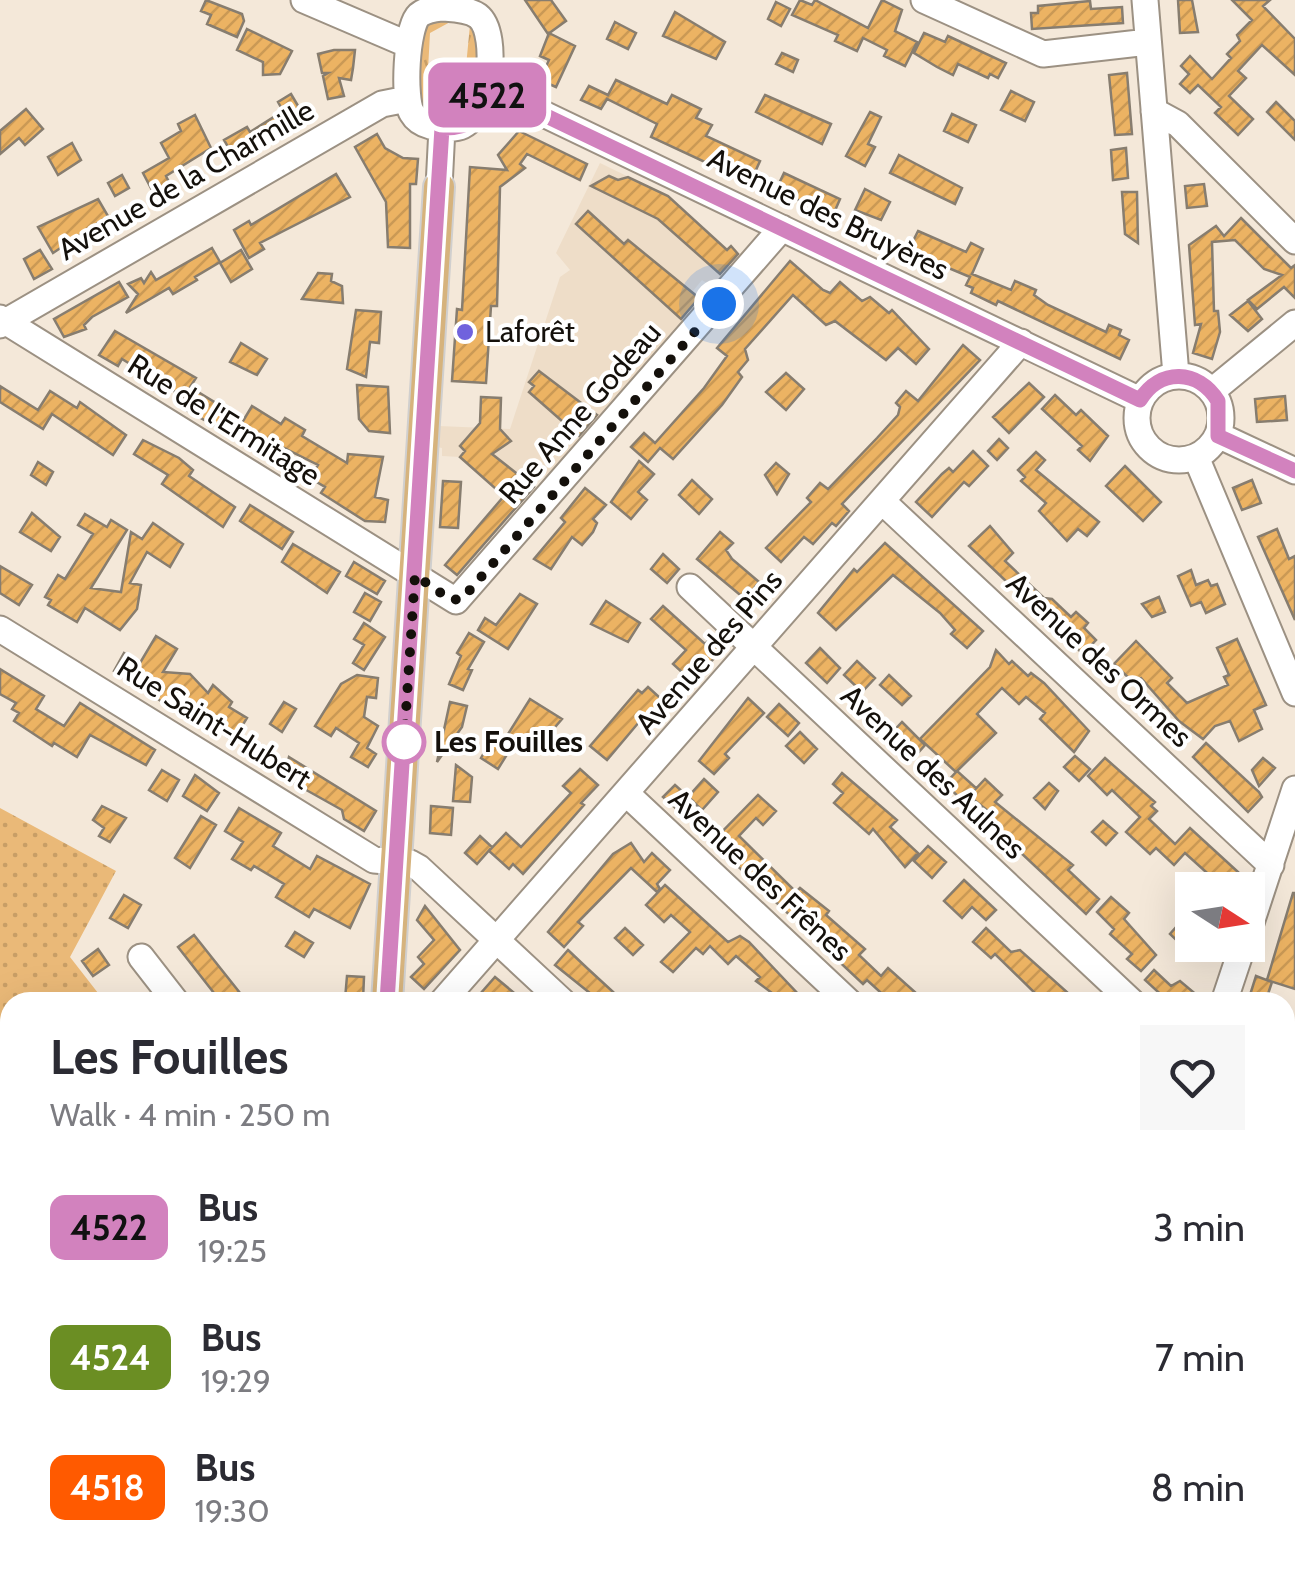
<!DOCTYPE html>
<meta charset="utf-8">
<style>
:root{--surface:#fff;--page:#f7f7f7;--text:#2b2b33;--muted:#7c7c81}
body{margin:0;font-family:Cabin,sans-serif;background:var(--page);color:var(--text);height:100vh;display:flex;flex-direction:column;font-size:38px;white-space:nowrap}
*{box-sizing:border-box;margin:0}
p{font-size:32px;color:var(--muted)}
.icon{flex:none;width:55px;height:55px;fill:none;stroke:currentColor;stroke-width:2;stroke-linecap:round;stroke-linejoin:round}
.map{position:relative;flex:1;overflow:hidden}
.details{position:absolute;left:0px;top:992px;width:1295px;height:582px;display:flex;flex-direction:column;background:var(--surface);border-radius:30px 30px 0 0;box-shadow:0 10px 40px #0002}
.details>*{flex:none}
.badge{padding:0 20px;border-radius:15px;font-size:35px;line-height:65px}
.needle{width:65px;rotate:102deg}
.buttons{position:absolute;left:1175px;top:872px;display:grid;gap:20px}
.buttons a{display:grid;place-items:center;width:90px;height:90px;border-radius:0px;background:var(--surface);box-shadow:0 10px 40px #0002;font-size:50px}
.you{position:absolute;width:50px;height:50px;margin:-25px;border:8px solid #fff;border-radius:50%;background:#1a73e8;box-shadow:0 0 0 15px #1a73e833}
.map>.badge{position:absolute;translate:-50% -50%;box-shadow:0 0 0 5px #fff}
.round{display:grid;place-items:center;flex:none;width:105px;height:105px;border-radius:0px;background:var(--page)}
.summary{display:flex;align-items:center;justify-content:space-between;height:170px;padding:0 50px}
h1{font-size:48px;font-weight:700;line-height:75px}
ul{padding:0;list-style:none}
li{display:flex;align-items:center;gap:30px;height:130px;padding:0 50px}
li div{flex:1}
li b{display:block;font-size:38px}
li em{font-style:normal}
li .badge{min-width:110px;font-weight:700;text-align:center}
.map>svg:first-child{display:block}
.built{fill:#eeddc8}
.grass{fill:url(#grass-tufts)}
.forest{fill:url(#forest-firs)}
.park{fill:url(#park-dots)}
.water{fill:#ca9341}
.building{fill:url(#building-hatch);stroke:#877d6f;stroke-width:2.5}
.lines{fill:none;stroke-linecap:round;stroke-linejoin:round}
.minor-casing{stroke:#9c9183;stroke-width:29}
.major-casing{stroke:#d0cfce;stroke-width:34}
.minor{stroke:#fff;stroke-width:25}
.major{stroke:#d6b37d;stroke-width:30}
.line-casing{stroke:#fff;stroke-width:22}
.line{stroke:#d282be;stroke-width:15}
.walk{stroke:#14100b;stroke-width:10;stroke-dasharray:0 18}
.poi-dot{fill:#7062dd;stroke:#fff;stroke-width:4}
.stop-dot{fill:#fff;stroke:#d282be;stroke-width:5}
.labels{text-anchor:middle;stroke-width:8;stroke-linejoin:round;paint-order:stroke}
.street-label{font-size:30px;fill:#14100b;stroke:#fff}
.poi-label{font-size:30px;fill:#14100b;stroke:#fff;text-anchor:start}
.stop-label{font-size:30px;font-weight:bold;fill:#14100b;stroke:#fff;text-anchor:start}
</style>
<div class="map">
<svg width="1295" height="1574" viewBox="0 0 1295 1574">
<defs>
<pattern id="grass-tufts" width="24" height="20" patternUnits="userSpaceOnUse" patternTransform="scale(2.5)"><rect width="24" height="20" fill="#eab978"/><path d="M3 7l-1-3M5 7V3M7 7l1-3M15 17l-1-3M17 17v-4M19 17l1-3" fill="none" stroke="#c89e66"/></pattern>
<pattern id="forest-firs" width="22" height="20" patternUnits="userSpaceOnUse" patternTransform="scale(2.5)"><rect width="22" height="20" fill="#eab978"/><path d="M5 1l3.5 6h-7zM16 11l3.5 6h-7z" fill="#c89e66"/></pattern>
<pattern id="park-dots" width="8" height="8" patternUnits="userSpaceOnUse" patternTransform="scale(2.5)"><rect width="8" height="8" fill="#eab978"/><path d="M2 2h.1M6 6h.1" fill="none" stroke="#c89e66" stroke-width="1.8" stroke-linecap="round"/></pattern>
<pattern id="building-hatch" width="6" height="6" patternUnits="userSpaceOnUse" patternTransform="scale(2.5)"><rect width="6" height="6" fill="#ecb363"/><path d="M-1 1l2-2M0 6l6-6M5 7l2-2" fill="none" stroke="#ca9955"/></pattern>
</defs>
<rect width="100%" height="100%" fill="#f4e8d9"/>
<path class="built" d="M600 163 668 196 727 249 731 246 742 257 714 288 702 280 693 291 703 301 553 480 537 475 531 483 534 487 516 507 460 457 442 456V448L437 447 439 426 510 429 560 277 570 270 556 253Z"/>
<path class="grass" d="M463 15 430 33 426 107 432 105 454 122 435 121 412 97 420 24Z
M470 25 480 30 479 100 465 120 451 110 453 93 464 87Z"/>
<path class="forest" d="M0 1438 10 1450V1553L0 1547Z
M29 1565H109L119 1574H44Z"/>
<path class="park" d="M0 808 116 871 70 957 105 1002H10V1468L0 1455Z
M83 1565H366L367 1574H90Z"/>
<path class="water" d="M0 1231 10 1241V1440L0 1427Z
M114 1565H284V1574H127Z"/>
<path class="building" d="M206 0 242 14 244 21 237 37 207 24 211 15 201 11Z
M525 0H551L566 21 548 34Z
M800 0 812 5 815 0 868 28 882 0 902 10 895 31 917 42 905 66 884 56 887 50 863 38 857 51 835 41 838 35 792 15Z
M1178 0H1192L1198 32 1180 33Z
M1232 0H1270L1263 6 1295 39V75L1262 45 1238 71 1246 78 1229 96 1253 119 1238 135 1215 113 1221 107 1198 85 1190 93 1180 84 1189 74 1181 66 1190 56 1212 79 1231 58 1227 54 1240 41 1237 35 1252 20Z
M1090 1 1091 9 1122 7 1123 23 1032 29 1031 13H1038V6Z
M776 2 790 9 781 26 768 19Z
M675 12 725 42 716 59 663 36Z
M615 22 636 33 628 49 607 39Z
M247 29 292 51 280 74 263 75V62L237 50Z
M549 33 575 46 556 87 540 80 549 60 540 56Z
M924 33 945 42 948 36 1006 63 998 78 990 74 988 78 958 64 953 75 937 67 914 53Z
M334 50H355L353 68 351 80 339 78 344 96 328 99 323 76 328 73H322L318 54Z
M782 53 798 60 793 72 776 64Z
M1127 73 1132 134 1115 135 1109 75Z
M616 80 667 104 672 95 701 109 696 118 712 125 706 136 760 161 750 183 651 137 657 124 607 99 601 109 581 100 589 86 608 95Z
M1011 91 1034 102 1025 121 1001 110Z
M291 94 307 121 235 159 224 140 247 127 250 132 283 111 278 102Z
M765 95 831 124 822 144 756 112Z
M1276 102 1295 121V140L1267 112Z
M26 109 43 129 25 145 19 138 0 154V131Z
M870 112 881 117 868 144 875 147 865 166 846 156Z
M952 114 976 125 968 142 944 131Z
M195 115 211 148 166 176 170 184 154 194 143 173 169 158 161 143 181 131 178 124Z
M519 131 587 164 580 180 527 154 520 164 525 168 500 187 497 306H491L486 383 452 381 457 309 462 310 470 167 507 170 498 155Z
M377 134 385 148 403 158 418 159 416 184H410V248L388 247 386 202 355 147Z
M72 143 81 160 58 175 48 157Z
M1126 148 1128 178 1113 180 1111 150Z
M899 155 962 188 955 204 890 173Z
M784 173 840 199 830 222 814 214 816 208 776 190Z
M336 174 350 197 260 243 264 249 249 258 234 230 249 221 251 225Z
M122 175 129 188 115 196 108 183Z
M609 176 618 180 628 177 668 196 727 250 731 246 738 254 720 274 658 219 591 186Z
M1204 184 1207 206 1187 208 1185 186Z
M865 189 890 202 881 220 855 210Z
M1122 192H1137L1138 243 1125 234Z
M98 199 108 216 53 253 38 227Z
M588 211 624 244 628 240 699 298 681 319 576 224Z
M1241 218 1291 268 1295 265V298L1284 287 1257 309 1248 300 1282 275 1264 269 1235 240 1212 242 1214 311H1218L1220 332 1212 359 1193 353 1201 324 1195 325 1189 245 1216 226 1224 236Z
M918 231 966 252 971 243 983 249 972 274 1011 290 1015 281 1036 290 1034 295 1048 305 1106 332 1109 325 1121 330 1119 335 1129 340 1120 359 998 301 996 305 971 293 973 288 966 285 970 277 908 251Z
M212 248 220 262 195 277 197 280 173 294 169 288 126 313 138 294 128 284 141 278 144 283 151 272 156 280Z
M40 250 52 269 34 279 24 259Z
M241 250 252 269 231 282 220 263Z
M790 261 823 290 830 293 840 282 862 301 870 297 889 313 892 310 929 349 916 364 898 348 886 360 835 321 826 325 793 295 745 349 748 360 738 372 742 377 722 405 673 459 660 448 648 462 631 447 644 433 655 443 704 388 727 356 717 348Z
M318 273 332 274 331 281 342 286 343 303 302 299Z
M119 282 128 297 92 317 84 325 86 329 64 337 54 319Z
M1248 301 1262 319 1248 331 1230 315Z
M356 310 381 312 379 343 370 342 366 377 347 369Z
M115 331 196 378 190 387 229 411 219 428 188 411 193 403 122 359 118 366 99 355Z
M241 343 267 359 257 375 230 362Z
M963 345 980 360 842 504 849 511 836 526 832 523 813 544 804 537 781 562 766 548 811 502 807 498 820 483 828 489 877 438 898 415 900 407 896 403 906 391 918 401Z
M539 371 597 415 579 436 529 392 534 386 529 382Z
M786 373 804 389 786 410 766 392Z
M1029 383 1044 397 1009 433 993 417Z
M357 385 388 387 390 433 369 431 359 419Z
M0 386 38 410 50 391 77 408 80 402 126 435 113 455 52 414 43 429 0 402Z
M1055 395 1076 415 1081 410 1108 436 1090 461 1078 450 1082 446 1042 409Z
M1285 396 1287 420 1257 422 1255 399Z
M481 397 501 398 500 429 511 441 492 454 534 487 457 575 445 565 504 496 460 457 465 451 460 446 480 423Z
M252 406 281 424 285 418 305 430 302 436 347 463 348 454 383 457 375 497 388 500 385 522 365 521 321 493 325 487 310 478 318 465 240 426Z
M999 439 1008 448 997 460 988 451Z
M143 440 179 458 193 470 189 476 235 507 223 527 162 484 168 475 134 454Z
M973 451 988 466 969 486 964 482 932 517 916 502 942 474 949 468 953 472Z
M1036 452 1045 460 1036 470 1099 522 1087 536 1078 529 1067 541 1039 511 1046 503 1021 481 1025 477 1018 470Z
M639 461 654 474 638 492 647 500 631 519 611 502Z
M38 462 53 472 46 485 31 475Z
M776 463 789 474 777 494 765 475Z
M1125 466 1161 502 1143 521 1106 486Z
M692 480 712 499 699 514 679 495Z
M1252 480 1261 503 1242 510 1233 488Z
M443 481 461 482 458 528 440 527Z
M585 488 606 505 593 519 597 523 593 532 582 545 572 537 551 569 534 559 565 522 561 518Z
M250 505 293 532 282 549 240 521Z
M32 513 60 537 51 551 20 532Z
M85 514 107 527 111 520 127 530 91 588 121 592 131 532 142 539 153 523 183 544 170 567 147 552 130 583 141 585 137 609 120 630 85 608 77 622 48 605 51 600 45 597 58 575 65 579 93 534 78 525Z
M990 526 1013 553 1005 561 1044 598 1052 599 1071 617 1076 612 1088 623 1084 628 1096 640 1083 654 969 546Z
M1277 529 1289 559 1295 556V620L1258 537Z
M720 532 733 543 726 550 732 559 759 582 745 599 697 559Z
M885 543 983 631 967 648 951 634 955 630 940 613 893 575 836 630 818 613 854 569 857 572Z
M293 544 340 572 327 593 282 562Z
M663 554 679 569 667 583 651 569Z
M354 562 385 581 377 594 346 576Z
M0 566 32 585 19 605 0 593Z
M1191 570 1196 585 1208 580 1211 586 1217 584 1225 604 1206 613 1201 602 1191 606 1178 576Z
M365 593 381 602 370 621 354 612Z
M520 594 537 604 508 649 478 630 485 618 496 625Z
M1159 597 1165 612 1152 617 1142 604Z
M606 601 640 623 628 642 591 624Z
M663 606 705 644 709 640 721 651 702 671 695 664 685 675 673 664 686 650 651 619Z
M364 623 385 637 364 670 353 663 364 645 354 639Z
M469 633 484 642 468 669 472 670 463 690 449 684 461 656 457 653Z
M156 636 177 649 163 672 190 674 208 693 213 685 232 702 229 707 247 718 233 741 195 714 170 702 167 705 114 671 124 653 140 663Z
M1237 639 1266 705 1254 710 1262 729 1239 741 1230 721 1215 726 1203 739 1179 721 1141 678 1133 682 1114 664 1136 641 1172 678 1167 683 1187 703 1228 685 1224 677 1229 675 1217 648Z
M820 648 840 668 827 683 806 663Z
M996 650 1009 664 1012 661 1028 676 1031 673 1044 683 1089 731 1074 752 1040 719 1045 713 1026 697 1019 704 1002 688 977 714 996 733 957 771 976 788 963 801 945 784 956 772 920 739 990 667Z
M857 661 875 678 862 692 844 675Z
M0 669 44 696 36 709 64 726 80 703 155 750 146 765 90 735 77 757 54 743 52 746 14 721 19 713 12 709 16 703 0 694Z
M357 675 378 678 376 698 367 697 364 717 378 726 367 748 376 754 368 767 351 757 359 743 336 728 331 736 315 726 341 684Z
M889 675 911 696 902 705 880 685Z
M648 687 669 706 654 723 645 715 607 760 590 746 638 690 642 693Z
M748 698 764 713 725 754 729 758 714 774 699 761Z
M530 699 562 719 536 749 508 734Z
M284 702 296 709 282 732 270 724Z
M450 702 467 706 462 727 437 762Z
M779 704 799 723 788 736 767 717Z
M902 722 925 745 910 762 886 739Z
M800 732 817 749 804 763 786 746Z
M493 737 511 748 498 769 481 758Z
M1206 743 1259 792 1262 797 1248 812 1193 757Z
M1075 756 1090 769 1079 781 1064 767Z
M289 757 376 811 364 831 344 819 342 810 283 777Z
M1105 758 1155 802 1151 806 1157 811 1149 819 1175 844 1190 828 1238 872 1226 890 1185 853 1174 865 1156 848 1150 854 1126 832 1140 817 1112 790 1107 795 1088 776Z
M1263 758 1275 768 1259 786 1252 770Z
M456 765 472 777 470 802 453 801Z
M580 769 598 785 581 803 584 805 523 874 513 864 509 869 489 851 506 833 521 847 571 793 563 786Z
M162 770 179 780 167 801 149 790Z
M842 773 897 820 890 827 918 853 905 867 873 829 869 834 834 803 843 793 833 784Z
M195 775 219 793 207 811 183 796Z
M704 779 718 792 702 810 688 797Z
M985 779 1002 795 995 802 1073 865 1068 870 1099 899 1086 914 1018 850 978 822 988 811 969 796Z
M1049 783 1058 791 1045 809 1034 798Z
M675 785 693 801 681 813 663 797Z
M758 795 776 811 763 825 756 818 739 836 796 892 800 888 829 911 826 915 865 949 859 955 881 976 888 968 926 1002H891L867 980 863 984 712 842Z
M102 806 126 818 110 842 99 836 104 828 93 820Z
M431 806 453 808 451 835 430 833Z
M239 808 281 833 273 846 310 869 317 856 370 884 350 928 314 909 309 917 276 897 284 884 254 866 251 870 232 859 243 842 225 831Z
M201 816 216 825 190 868 175 858Z
M1103 821 1117 833 1106 845 1092 832Z
M480 836 492 847 477 864 465 853Z
M631 843 644 862 652 853 670 870 657 884 660 889 657 892 631 868 578 922 583 926 564 947 548 932 613 854Z
M928 846 946 862 932 878 914 861Z
M964 880 996 910 986 920 972 907 962 918 944 901Z
M665 885 728 942 740 936 749 942 800 996 794 1002H784L756 981 760 977 736 956 728 964 710 946 703 954 696 948 673 972 661 962 690 932 671 915 664 922 646 905Z
M1293 893H1295V989L1267 980Z
M124 895 141 905 128 928 110 918Z
M1111 897 1129 913 1124 919 1156 955 1141 971 1127 959 1132 954 1110 934 1114 929 1097 912Z
M425 906 460 950 424 989 411 977 424 964 418 957 434 940 417 920Z
M1192 909V955L1170 934Z
M625 928 643 945 633 955 615 938Z
M986 928 1011 952 1020 950 1078 1002H1044L995 954 991 958 973 942Z
M295 932 313 943 304 957 286 946Z
M194 935 240 993 245 1002H221L178 947Z
M98 949 109 965 93 976 82 961Z
M568 950 587 968 624 1002H601L555 965Z
M1154 970 1171 986 1180 981 1205 1002H1169L1145 980Z
M347 976 364 977 363 1000 345 999Z
M1256 976 1272 982 1266 1000 1250 995Z
M495 977 525 1002H491L481 993Z"/>
<g class="lines">
<g class="minor-casing">
<path id="minor" d="M304 0 409 45
M924 0 1043 54 1148 42
M1145 0 1176 375
M441 8C453 9 468 9 478 16 501 34 490 126 454 128 440 129 420 127 412 113 403 99 406 27 419 15 425 10 433 9 441 8Z
M485 95 529 107 1140 400
M1154 111 1178 124 1295 241
M439 187 442 128
M0 318 456 601 782 228
M0 325 382 104 407 99
M1137 418a42 42 0 1 1 84 0a42 42 0 1 1-84 0Z
M1212 391 1295 323
M1218 435 1295 471
M1196 457 1295 693
M884 503 1271 865
M690 587 1132 1002
M0 629 374 860 410 863 419 868 563 1002
M627 794 849 1002
M1248 932 1295 789
M141 957 176 1002
M442 1002 1021 342
M1224 1002 1243 945
M1285 1435 1295 1405
M494 1565 495 1574
M686 1565 694 1574
M905 1565 914 1574
M1196 1565 1209 1574
M1031 1574 1034 1565
M1238 1574 1241 1565"/>
</g>
<g class="major-casing">
<path id="major" d="M387 1002 439 187
M384 1565 385 1574"/>
</g>
<use href="#minor" class="minor"/>
<use href="#major" class="major"/>
</g>
<g class="lines">
<g class="line-casing">
<path id="line" d="M387 1002 442 128C467 129 480 120 485 95L517 102 1140 400C1160 368 1198 369 1218 401V436L1295 471"/>
</g>
<use href="#line" class="line"/>
<path class="walk" d="M404 742 415 575 451 600 462 599 719 304"/>
</g>
<circle class="poi-dot" cx="465" cy="332" r="10"/>
<circle class="stop-dot" cx="404" cy="742" r="20"/>
<g class="labels">
<g class="street-label">
<text transform="translate(186 180) rotate(-30)" y="10">Avenue de la Charmille</text>
<text transform="translate(828 214) rotate(26)" y="10">Avenue des Bruyères</text>
<text transform="translate(580 413) rotate(-49)" y="10">Rue Anne Godeau</text>
<text transform="translate(224 420) rotate(32)" y="10">Rue de l'Ermitage</text>
<text transform="translate(709 652) rotate(-49)" y="10">Avenue des Pins</text>
<text transform="translate(1099 660) rotate(43)" y="10">Avenue des Ormes</text>
<text transform="translate(214 723) rotate(32)" y="10">Rue Saint-Hubert</text>
<text transform="translate(933 772) rotate(43)" y="10">Avenue des Aulnes</text>
<text transform="translate(760 875) rotate(43)" y="10">Avenue des Frênes</text>
</g>
<g class="poi-label">
<text x="485" y="342">Laforêt</text>
</g>
<g class="stop-label">
<text x="434" y="752">Les Fouilles</text>
</g>
</g>
</svg>
<div class="buttons">
<a><svg class="needle" viewBox="-14 -14 28 28"><path d="M0-13l5 13h-10z" fill="#e53935"/><path d="M0 13l5-13h-10z" fill="#7c7c81"/></svg></a>
</div>
<div class="you" style="left:719px;top:304px"></div>
<b class="badge" style="left:487px;top:95px;background:#d282be;color:#111">4522</b>
<section class="details">
<div class="summary"><div><h1>Les Fouilles</h1><p>Walk · 4 min · 250 m</p></div><a class="round"><svg class="icon" aria-label="heart" viewBox="0 0 24 24"><path d="M12 20l-8-8c-3-5 5-10 8-4 3-6 11-1 8 4z"/></svg></a></div>
<ul>
<li><span class="badge" style="background:#d282be;color:#111">4522</span><div><b>Bus</b><p>19:25</p></div><em>3 min</em></li>
<li><span class="badge" style="background:#6b8e23;color:#fff">4524</span><div><b>Bus</b><p>19:29</p></div><em>7 min</em></li>
<li><span class="badge" style="background:#ff5a00;color:#fff">4518</span><div><b>Bus</b><p>19:30</p></div><em>8 min</em></li>
</ul>
</section>
</div>
